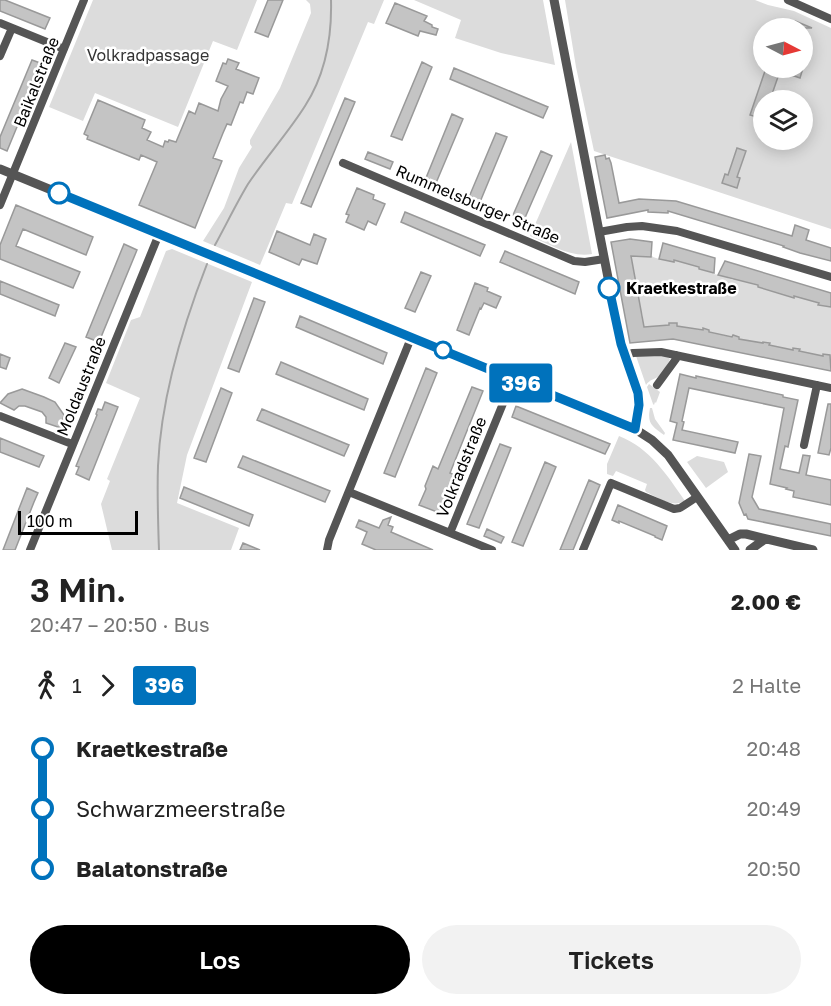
<!DOCTYPE html>
<html lang="de">
<meta charset="utf-8">
<style>
:root{--surface:#fff;--page:#f2f2f2;--text:#222;--muted:#767676;--accent:#000}
body{margin:0;font-family:"Golos Text",sans-serif;background:var(--page);color:var(--text);height:100vh;display:flex;flex-direction:column;font-size:22px;white-space:nowrap}
*{box-sizing:border-box;margin:0}
p{font-size:20px;color:var(--muted)}
.icon{flex:none;width:33px;height:33px;fill:none;stroke:currentColor;stroke-width:2;stroke-linecap:round;stroke-linejoin:round}
.map{position:relative;height:550px;overflow:hidden}
.side{display:flex;flex-direction:column;background:var(--surface);flex:1}
.side>*{flex:none}
.badge{padding:0 12px;border-radius:4px;font-size:21px;line-height:39px}
.needle{width:39px;rotate:96deg}
.controls{position:absolute;left:753px;top:18px;display:grid;gap:12px}
.controls a{display:grid;place-items:center;width:60px;height:60px;border-radius:50%;background:var(--surface);box-shadow:0 3px 15px #0003;font-size:30px}
.scale{position:absolute;left:18px;bottom:15px;width:120px;box-sizing:border-box;padding-left:6px;border:3px solid #000;border-top:0;font-size:16px;line-height:21px;white-space:nowrap;color:#000;-webkit-text-stroke:4px #fff;paint-order:stroke}
.map>.badge{position:absolute;translate:-50% -50%;box-shadow:0 0 0 3px #fff}
.legs{display:flex;align-items:center;gap:9px;height:66px;padding:0 30px;font-size:20px}
.legs p{margin-inline-start:auto}
.overview{display:flex;align-items:center;justify-content:space-between;height:102px;padding:0 30px}
h1{font-size:33px;font-weight:600;line-height:45px}
.cta{display:flex;gap:12px;margin-top:auto;padding:12px 30px}
.cta a{flex:1;height:69px;border-radius:36px;background:var(--accent);color:#fff;font-size:24px;font-weight:600;line-height:69px;text-align:center}
.cta a+a{background:var(--page);color:var(--text)}
ul{padding:0 30px;list-style:none}
li{display:flex;align-items:center;gap:21px;height:60px;font-size:22px}
li i{display:grid;place-items:center;width:9px;height:100%;margin:0 8px;background:currentColor}
li i::after{content:'';width:15px;height:15px;margin:-8px;border:4px solid;border-radius:50%;background:var(--surface)}
li p{margin-inline-start:auto}
li:first-child i{background:linear-gradient(#0000 50%,currentColor 0)}
li:last-child i{background:linear-gradient(currentColor 50%,#0000 0)}
.map>svg:first-child{display:block}
.green{fill:#dcdcdc;fill-rule:evenodd}
.lines{fill:none;stroke-linecap:round;stroke-linejoin:round}
.stream{stroke:#a3a3a3;stroke-width:2}
.building{fill:#c4c4c4;stroke:#999;stroke-width:1.5}
.minor{stroke:#555;stroke-width:8}
.tertiary{stroke:#555;stroke-width:9}
.line-1-casing{stroke:#fff;stroke-width:14}
.line-1{stroke:#0072bc;stroke-width:9}
.stop-1-dot{fill:#fff;stroke:#0072bc;stroke-width:3}
.labels{text-anchor:middle;stroke-width:5;stroke-linejoin:round;paint-order:stroke}
.park-label{font-size:16px;fill:#333;stroke:#fff}
.street-label{font-size:16px;fill:#000;stroke:#fff}
.stop-label{font-size:16px;font-weight:bold;fill:#000;stroke:#fff;text-anchor:start}
</style>
<div class="map">
<svg width="831" height="550" viewBox="0 0 831 550">
<rect width="100%" height="100%" fill="#fff"/>
<path class="green" d="M93 0H257L237 50 213 41 178 127 95 93 83 121 49 107Z
M306 0H384L374 24 368 22 292 204 286 203 260 265 203 241 224 208 239 168 252 147 250 144V140L280 88 311 13 310 4Z
M414 0H543L555 65 501 53 455 38 461 20Z
M565 0H755L768 5 794 11 831 28V229L594 151 576 67ZM764 28H802V68H764ZM764 100H802V140H764Z
M571 142 592 254C571 258 549 244 530 236Z
M172 249 252 282 187 455 177 503 239 528 231 550H112L101 504 110 481 107 479 140 398 106 383 131 320 140 317 166 251Z
M633 254 637 255 638 257H644V255L652 256 653 257 659 259 660 257 674 261V260L699 267V269L713 272V274L727 276 728 278 733 280 734 278 758 285V287L779 293 787 294V296L793 298 794 296 819 303V305L831 307V358L823 354V356L799 351V349L793 348V350L769 345V343L764 342 763 343 739 339V337L733 335 732 337 709 332V330L704 328 703 330 677 326V323L669 325 641 327V318H643L642 313H641L639 300 638 299 636 293 638 292 637 287H636L634 274H633L630 257Z
M665 355 670 359C668 364 663 373 659 376 654 380 650 379 646 385L636 356Z
M649 384 660 392 656 403 655 402 654 405 653 404 647 387Z
M650 408H652L655 419 665 433 664 435C652 426 647 424 650 408Z
M619 436C650 448 667 475 685 501 672 508 659 498 646 492L645 490 647 484 616 471 613 476 607 474V464Z
M697 456 724 462 728 472 706 488 687 462Z"/>
<g class="lines">
<path class="stream" d="M215 245C226 225 236 204 248 184 266 157 288 133 305 106 325 75 332 37 331 0
M159 550C158 522 157 494 158 466 161 397 182 328 207 264"/>
</g>
<path class="building" d="M0 0H5L50 18 45 29 0 11Z
M268 0H283L268 37 255 32Z
M395 3 427 16 424 21 432 25V27L438 29 436 35 420 31 418 36 386 23Z
M795 21 812 28H792Z
M228 59 239 63 236 69 259 78 253 94 247 92 243 103 240 102 231 125 227 124 223 133 213 158 222 161 195 228 139 205 157 162 141 155 139 160 87 139 88 136 84 134 98 100 145 120 142 128 151 132 147 140 163 147 165 141 168 142 169 140 176 142 189 111 195 114 199 103 218 111 221 99 228 86 216 81 223 63 226 64Z
M32 60 43 64 7 151 0 148V137Z
M422 62 432 67 402 140 391 136Z
M454 68 548 107 543 118 450 79Z
M766 68H803L800 78 780 71 770 100H764V119L750 115Z
M345 98 355 102 311 207 301 203Z
M452 114 463 119 436 183 426 178Z
M496 133 507 137 480 202 469 197Z
M737 148 746 151 737 177 740 178 737 188 722 183 725 174 728 175Z
M541 151 552 156 524 220 513 215Z
M368 152 393 162 390 169 365 159Z
M605 155 606 159 609 158 611 163 619 203 639 199 676 201 792 236 795 225 809 230 806 240 831 248V261L800 253 783 247 784 246 668 211V213L648 212V210L607 218 595 157Z
M445 187 462 195 459 202 442 194Z
M357 188 374 195 373 199 385 204 376 225 368 221 364 230 346 222 349 215 346 214Z
M16 205 93 237 86 255 23 229 16 246 80 272 73 288 0 259V245Z
M488 206 505 213 503 219 486 213Z
M405 212 485 245 480 256 401 222Z
M277 231 310 245 314 234 326 239 317 264 302 259 299 265 269 252Z
M630 239 652 242 651 257 631 256 644 327 669 325V323H677V326L703 330V328L709 330V332L732 337 733 335 739 337V339L763 343V342L770 343 769 345 793 350V348L800 349 799 351 823 356V354L830 355 831 371 673 339 630 343 611 242Z
M663 243 715 258 714 273 699 269V267L674 260V262L659 259Z
M124 244 137 250 99 342 86 337Z
M505 251 579 282 575 294 500 262Z
M725 261 831 293V307L818 305 819 303 794 296V298L758 287V285L718 275Z
M421 272 431 276 415 312 405 308Z
M0 281 59 305 55 316 0 294Z
M475 283 488 288 487 291 501 297 496 308 484 303 481 309 480 308 469 335 457 330Z
M254 298 265 302 239 372 228 368Z
M300 316 387 353 383 364 296 327Z
M65 343 76 347 59 383 49 378Z
M0 354 10 358 6 369 0 367Z
M281 362 368 399 364 410 276 374Z
M426 368 437 373 395 477 384 473Z
M680 374 696 378V376L783 395V397L798 400 788 447 785 446 780 469 799 473 803 455 810 456 806 475 831 480V505L793 497 794 491 786 489 787 488 770 484 784 408 689 388 682 421 684 422 682 430 738 442 735 453 673 440 677 423 670 421Z
M472 387 483 391 450 473 460 477 452 498 440 503 448 506 445 515 419 505 426 489 425 486 433 466 438 469Z
M221 388 232 393 206 462 194 458Z
M22 389 44 397 55 402 64 415 61 428 46 423V417L42 412 25 406H19L14 410 0 403 8 394Z
M105 402 118 407 89 480 76 474 79 467 76 466 97 415 96 414 98 409 102 410Z
M828 404H831V448L829 455 818 453Z
M516 406 610 444 605 454 512 417Z
M262 409 349 445 344 456 257 420Z
M0 438 44 456 39 467 0 452Z
M500 444 511 448 479 528 467 524Z
M749 454 761 456 752 497 759 509 831 524V536L748 519 746 514 744 515 739 503Z
M243 456 330 491 325 502 238 467Z
M545 462 556 467 523 546 512 542Z
M589 480 600 485 573 550H560Z
M184 487 253 515 249 526 180 498Z
M27 488 38 493 34 502 15 550H3Z
M618 505 667 526 662 540 655 537V536L619 521V523L612 520Z
M391 517 388 525 393 527 391 532 433 550H376L362 544 367 532 356 527 359 520 379 528 383 520Z
M487 529 504 537 501 543 484 536Z
M243 543 260 550H240Z"/>
<g class="lines">
<path class="minor" d="M788 0 831 19
M0 23 64 49
M0 56 12 28
M343 163 574 261 585 262 604 259
M0 205 84 0
M599 232 627 227 642 226 677 231 831 277
M625 355 633 353 661 352 831 388
M657 385 676 359V355
M0 416 72 444
M804 445 817 385
M349 492 492 550
M450 533 513 379
M30 550 159 234
M327 550 329 540 411 338
M583 550 611 483 674 509 680 508 697 497"/>
<path class="tertiary" d="M554 0 618 329 625 355 638 393 639 405 635 429
M0 169 635 429 652 440 668 455 735 550
M728 540 740 534H746L813 550
M750 550 765 539"/>
</g>
<g class="lines">
<g class="line-1-casing">
<path id="line-1" d="M59 193 635 429 639 405 638 393 621 344 609 288"/>
</g>
<use href="#line-1" class="line-1"/>
</g>
<g class="stop-1-dot">
<circle cx="59" cy="193" r="10"/>
<circle cx="609" cy="288" r="10"/>
<circle cx="443" cy="350" r="8"/>
</g>
<g class="labels">
<g class="park-label">
<text x="148" y="61">Volkradpassage</text>
</g>
<g class="street-label">
<text transform="translate(36 82) rotate(-68)" y="6">Baikalstraße</text>
<text transform="translate(478 204) rotate(23)" y="6">Rummelsburger Straße</text>
<text transform="translate(81 386) rotate(-68)" y="6">Moldaustraße</text>
<text transform="translate(461 467) rotate(-68)" y="6">Volkradstraße</text>
</g>
<g class="stop-label">
<text x="626" y="294">Kraetkestraße</text>
</g>
</g>
</svg>
<div class="controls">
<a><svg class="needle" viewBox="-14 -14 28 28"><path d="M0-13l5 13h-10z" fill="#e53935"/><path d="M0 13l5-13h-10z" fill="#767676"/></svg></a>
<a><svg class="icon" aria-label="layers" viewBox="0 0 24 24"><path d="M12 4l9 5-9 5-9-5zM3 14l9 5 9-5"/></svg></a>
</div>
<div class="scale">100 m</div>
<b class="badge" style="left:521px;top:383px;background:#0072bc;color:#fff">396</b>
</div>
<section class="side">
<div class="overview"><div><h1>3 Min.</h1><p>20:47 – 20:50 · Bus</p></div><b>2.00 €</b></div>
<div class="legs"><svg class="icon" aria-label="walk" viewBox="0 0 24 24"><circle cx="13" cy="4" r="2"/><path d="M13 8l-2 6 4 7M11 14l-3 7M7 12l3-4h3l4 4"/></svg>1<svg class="icon" aria-label="forward" viewBox="0 0 24 24"><path d="M9 5l7 7-7 7"/></svg><b class="badge" style="background:#0072bc;color:#fff">396</b><p>2 Halte</p></div>
<ul>
<li><i style="color:#0072bc"></i><b>Kraetkestraße</b><p>20:48</p></li>
<li><i style="color:#0072bc"></i><span>Schwarzmeerstraße</span><p>20:49</p></li>
<li><i style="color:#0072bc"></i><b>Balatonstraße</b><p>20:50</p></li>
</ul>
<div class="cta"><a>Los</a><a>Tickets</a></div>
</section>
